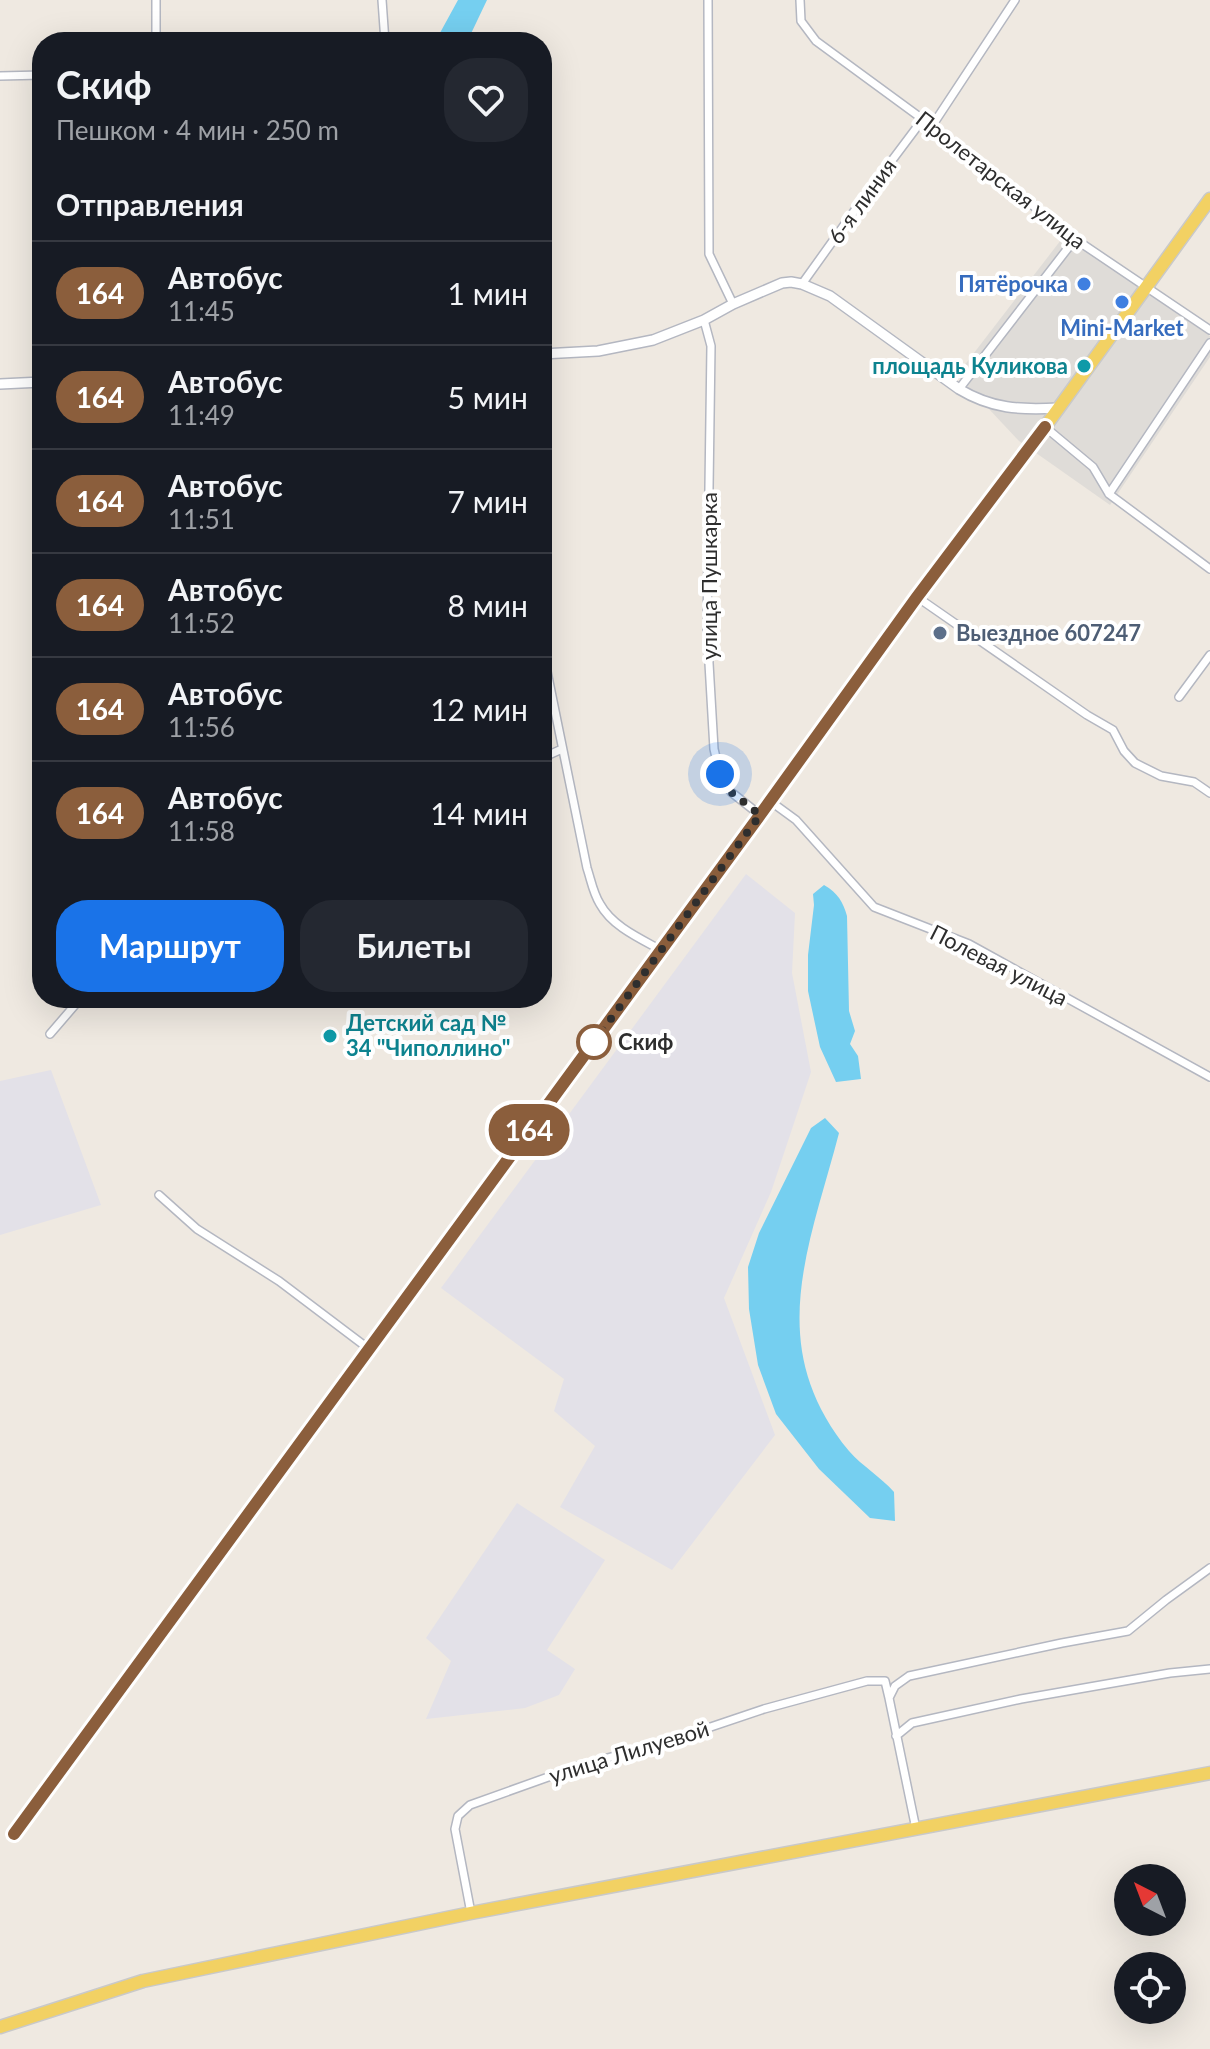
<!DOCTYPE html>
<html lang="ru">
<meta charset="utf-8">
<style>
:root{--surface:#171b24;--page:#242831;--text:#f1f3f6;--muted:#9ea1a6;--line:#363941;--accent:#1a73e8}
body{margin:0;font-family:Lato,sans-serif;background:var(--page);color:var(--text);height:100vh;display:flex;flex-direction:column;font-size:30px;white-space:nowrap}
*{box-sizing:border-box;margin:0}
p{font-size:26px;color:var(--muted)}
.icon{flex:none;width:44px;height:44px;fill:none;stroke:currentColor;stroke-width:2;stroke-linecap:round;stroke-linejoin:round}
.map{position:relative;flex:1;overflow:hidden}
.panel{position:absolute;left:32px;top:32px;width:520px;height:976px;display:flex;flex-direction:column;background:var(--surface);border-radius:32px;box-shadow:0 8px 32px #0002}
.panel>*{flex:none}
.badge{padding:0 16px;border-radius:26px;font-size:28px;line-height:52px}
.needle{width:52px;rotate:318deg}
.tools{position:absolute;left:1114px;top:1864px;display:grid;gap:16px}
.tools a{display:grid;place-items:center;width:72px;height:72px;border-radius:50%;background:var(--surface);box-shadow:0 8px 32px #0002;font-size:40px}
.you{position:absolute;width:40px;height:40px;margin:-20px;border:6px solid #fff;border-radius:50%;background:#1a73e8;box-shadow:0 0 0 12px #1a73e833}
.map>.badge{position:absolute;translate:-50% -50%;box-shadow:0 0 0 4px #fff}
h2{padding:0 24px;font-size:30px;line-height:72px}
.round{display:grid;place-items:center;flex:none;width:84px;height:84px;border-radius:32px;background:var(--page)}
.headline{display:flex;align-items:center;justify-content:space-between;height:136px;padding:0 24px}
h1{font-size:38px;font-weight:700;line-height:60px}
.primary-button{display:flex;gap:16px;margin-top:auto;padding:16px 24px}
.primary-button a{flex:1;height:92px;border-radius:32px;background:var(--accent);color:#fff;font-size:32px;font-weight:700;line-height:92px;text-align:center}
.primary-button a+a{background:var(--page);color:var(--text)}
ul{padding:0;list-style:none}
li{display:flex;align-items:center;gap:24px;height:104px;padding:0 24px;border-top:2px solid var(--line)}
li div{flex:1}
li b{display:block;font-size:30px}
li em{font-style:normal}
li .badge{min-width:88px;font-weight:700;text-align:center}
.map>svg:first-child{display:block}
.industrial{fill:#e3e1e8}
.plaza{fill:#dfdcd8}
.water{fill:#75cff0}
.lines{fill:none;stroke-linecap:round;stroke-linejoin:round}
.minor-casing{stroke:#b4b7c1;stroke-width:10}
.tertiary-casing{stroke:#b4b7c1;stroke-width:12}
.primary-casing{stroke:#c9c9c9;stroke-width:15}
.minor{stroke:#fff;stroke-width:7}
.tertiary{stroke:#fff;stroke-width:9}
.primary{stroke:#f2d163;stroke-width:12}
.line-casing{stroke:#fff;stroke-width:18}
.line{stroke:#8b5e3c;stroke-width:12}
.walk{stroke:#2e2e2e;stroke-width:8;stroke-dasharray:0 14.4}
.shop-dot{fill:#3f7fe0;stroke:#fff;stroke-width:3}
.culture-dot{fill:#0f9aa8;stroke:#fff;stroke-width:3}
.service-dot{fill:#5c6f8a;stroke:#fff;stroke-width:3}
.stop-dot{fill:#fff;stroke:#8b5e3c;stroke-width:4}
.labels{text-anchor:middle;stroke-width:8;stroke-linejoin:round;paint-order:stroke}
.street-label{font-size:22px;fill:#2e2e2e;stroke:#fff}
.shop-label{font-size:22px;font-weight:bold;fill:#366cbe;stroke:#fff;text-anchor:end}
.culture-label{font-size:22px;font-weight:bold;fill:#0d838f;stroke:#fff;text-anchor:end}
.service-label{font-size:22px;font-weight:bold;fill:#4e5e75;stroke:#fff;text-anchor:start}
.stop-label{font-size:22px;font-weight:bold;fill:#2e2e2e;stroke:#fff;text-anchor:start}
</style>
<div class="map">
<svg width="1210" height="2049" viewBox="0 0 1210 2049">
<rect width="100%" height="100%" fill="#efe9e1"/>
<path class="industrial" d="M746 874 795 913 792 973 811 1072 771 1192 724 1298 775 1435 672 1570 560 1507 595 1446 554 1411 564 1379 441 1288Z
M51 1070 101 1205 0 1235V1081Z
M517 1503 605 1560 547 1650 575 1669 559 1695 525 1708 426 1719 451 1661 426 1638Z"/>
<path class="plaza" d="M1064 236 1210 336V357L1110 505 1019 441 957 375Z"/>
<path class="water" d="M458 0H487L467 42H435Z
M824 885C838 893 843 902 847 916L849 1011 855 1031 850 1044 858 1056 861 1079 836 1082 820 1047 808 991V955L814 905 813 894Z
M825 1118 839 1133C809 1248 763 1346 849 1451 862 1466 881 1477 894 1492L895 1521 870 1518 819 1469 776 1414 758 1365 749 1309 748 1267 759 1233 811 1128Z"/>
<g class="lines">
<g class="minor-casing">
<path id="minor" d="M156 0V42
M382 0 385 42
M708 0 709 254 733 304
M800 0 801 21 816 41 932 126 1075 239 1210 330
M0 76 42 75
M932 126 1015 0
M802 284 860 203 923 119
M704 320 711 346 707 629 714 749 720 774 731 792 760 815
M959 389 1075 239
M1045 427 1093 467 1109 494 1210 569
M1109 494 1210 343
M917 597 1087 715 1113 730 1124 751 1135 763 1161 776 1194 782 1210 793
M542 647 587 868C591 880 593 893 600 904 612 926 639 938 661 950
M1179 697 1210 655
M542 758 562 749
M770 801 796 820 874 907 969 944 1210 1077
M50 1034 81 998
M159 1195 197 1229 279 1281 369 1349
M896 1736 912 1723 1021 1699 1170 1673 1210 1669
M916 1829 889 1698 895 1686 909 1676 1062 1643 1128 1631 1166 1600 1210 1568
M471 1913 455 1829 458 1816 470 1805 579 1766 675 1739 764 1709 867 1681H885L889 1698"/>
</g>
<g class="tertiary-casing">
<path id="tertiary" d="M542 354 598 351 653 340 704 320 733 304 782 283 791 282 802 284 830 296 959 389C992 409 1020 410 1058 408
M0 384 42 382"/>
</g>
<g class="primary-casing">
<path id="primary" d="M14 1834 770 801 917 597 1029 449 1210 199
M0 2027 143 1981 471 1913 1210 1773"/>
</g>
<use href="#minor" class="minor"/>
<use href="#tertiary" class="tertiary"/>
<use href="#primary" class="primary"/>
</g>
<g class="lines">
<g class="line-casing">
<path id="line" d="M14 1834 760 815 917 597 1045 427"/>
</g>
<use href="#line" class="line"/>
<path class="walk" d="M594 1042 760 815 731 792 720 774"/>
</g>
<g class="shop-dot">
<circle cx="1084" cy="284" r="8"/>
<circle cx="1122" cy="302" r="8"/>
</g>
<g class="culture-dot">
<circle cx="1084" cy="366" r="8"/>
<circle cx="330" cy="1036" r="8"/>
</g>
<circle class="service-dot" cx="940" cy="633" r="8"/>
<circle class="stop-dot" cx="594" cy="1042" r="16"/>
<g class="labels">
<g class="street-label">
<text transform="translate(1001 180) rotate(38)" y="8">Пролетарская улица</text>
<text transform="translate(862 201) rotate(-54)" y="8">6-я линия</text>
<text transform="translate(709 576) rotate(-90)" y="8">улица Пушкарка</text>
<text transform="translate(999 965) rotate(27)" y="8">Полевая улица</text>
<text transform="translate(629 1752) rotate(-17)" y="8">улица Лилуевой</text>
</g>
<g class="shop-label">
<text x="1068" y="292">Пятёрочка</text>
<text x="1122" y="336" text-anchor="middle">Mini-Market</text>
</g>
<g class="culture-label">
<text x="1068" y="374">площадь Куликова</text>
<text x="346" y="1031" text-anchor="start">Детский сад №<tspan x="346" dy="25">34 "Чиполлино"</tspan></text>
</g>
<g class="service-label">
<text x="956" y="641">Выездное 607247</text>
</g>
<g class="stop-label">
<text x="618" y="1050">Скиф</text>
</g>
</g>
</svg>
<div class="tools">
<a><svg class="needle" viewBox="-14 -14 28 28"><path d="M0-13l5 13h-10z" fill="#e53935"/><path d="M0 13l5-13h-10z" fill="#9ea1a6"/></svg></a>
<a><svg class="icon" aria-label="locate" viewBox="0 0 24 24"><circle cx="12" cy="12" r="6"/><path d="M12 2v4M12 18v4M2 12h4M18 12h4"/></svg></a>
</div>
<div class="you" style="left:720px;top:774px"></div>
<b class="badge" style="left:529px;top:1130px;background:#8b5e3c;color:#fff">164</b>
<section class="panel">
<div class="headline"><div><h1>Скиф</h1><p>Пешком · 4 мин · 250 m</p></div><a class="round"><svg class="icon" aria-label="heart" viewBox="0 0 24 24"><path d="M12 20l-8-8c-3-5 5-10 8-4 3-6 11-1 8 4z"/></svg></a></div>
<h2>Отправления</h2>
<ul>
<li><span class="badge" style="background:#8b5e3c;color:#fff">164</span><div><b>Автобус</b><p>11:45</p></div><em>1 мин</em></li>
<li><span class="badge" style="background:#8b5e3c;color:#fff">164</span><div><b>Автобус</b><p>11:49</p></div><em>5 мин</em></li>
<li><span class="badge" style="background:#8b5e3c;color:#fff">164</span><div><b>Автобус</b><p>11:51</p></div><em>7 мин</em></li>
<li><span class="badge" style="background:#8b5e3c;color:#fff">164</span><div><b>Автобус</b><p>11:52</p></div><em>8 мин</em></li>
<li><span class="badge" style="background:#8b5e3c;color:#fff">164</span><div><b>Автобус</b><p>11:56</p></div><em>12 мин</em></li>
<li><span class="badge" style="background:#8b5e3c;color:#fff">164</span><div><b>Автобус</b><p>11:58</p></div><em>14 мин</em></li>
</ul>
<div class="primary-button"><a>Маршрут</a><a>Билеты</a></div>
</section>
</div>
